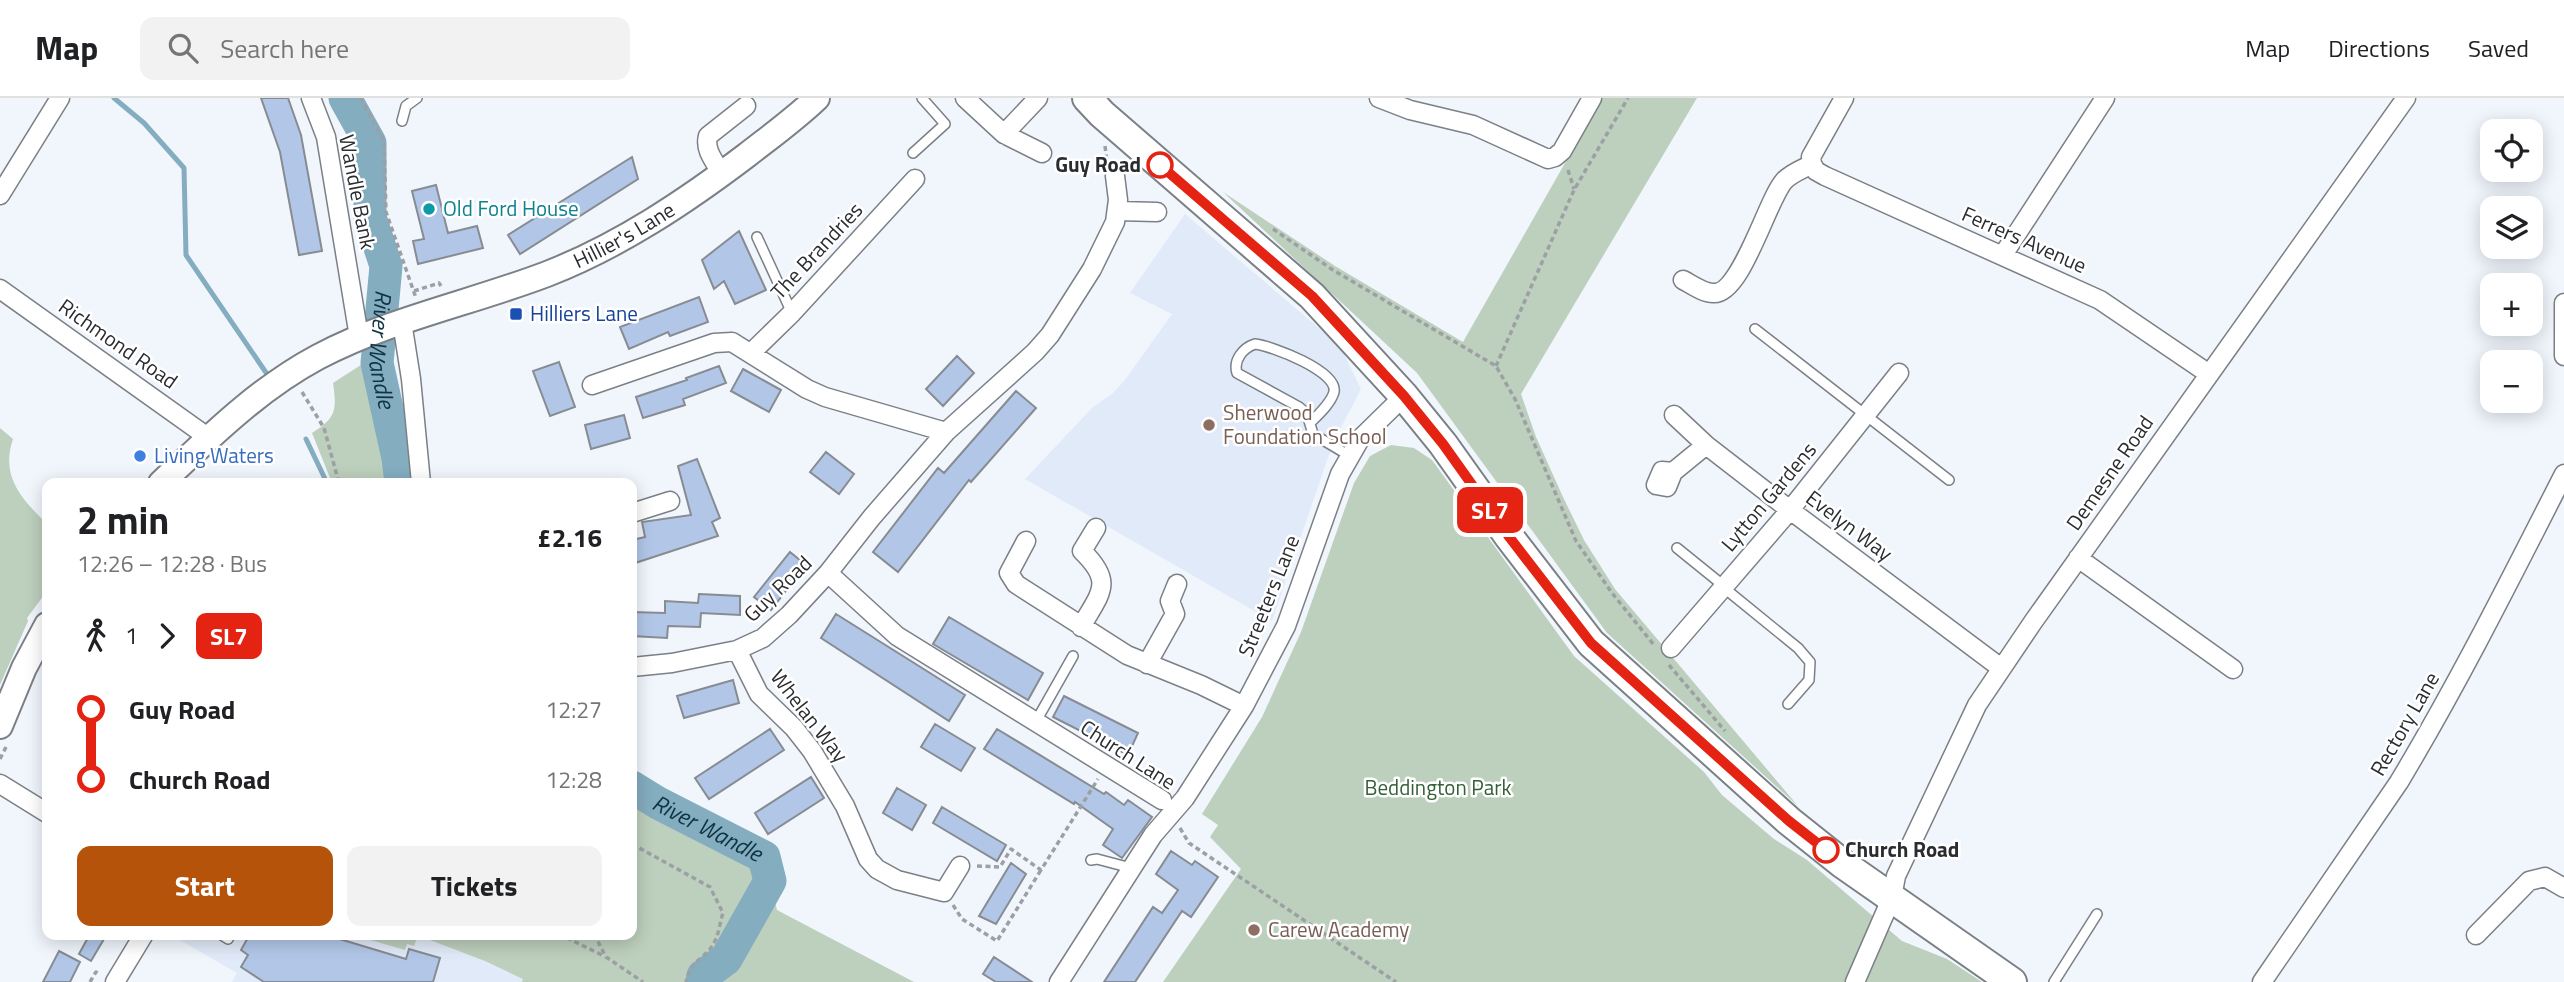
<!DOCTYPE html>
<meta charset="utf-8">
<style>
:root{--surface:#fff;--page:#f2f2f2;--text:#202124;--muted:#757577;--line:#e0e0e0;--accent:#b45309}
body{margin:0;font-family:"Titillium Web",sans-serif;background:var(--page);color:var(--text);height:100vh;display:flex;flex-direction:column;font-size:26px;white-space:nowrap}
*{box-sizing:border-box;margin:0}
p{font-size:23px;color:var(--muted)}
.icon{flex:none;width:38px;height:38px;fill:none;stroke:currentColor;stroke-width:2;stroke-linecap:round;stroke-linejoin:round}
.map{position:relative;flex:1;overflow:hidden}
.panel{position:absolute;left:42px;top:380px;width:595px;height:462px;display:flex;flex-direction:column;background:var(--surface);border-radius:14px;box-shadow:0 4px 18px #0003}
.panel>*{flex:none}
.badge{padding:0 14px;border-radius:10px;font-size:24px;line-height:46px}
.controls{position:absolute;left:2480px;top:21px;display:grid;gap:14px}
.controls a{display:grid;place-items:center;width:63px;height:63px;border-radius:14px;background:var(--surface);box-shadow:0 4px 18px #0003;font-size:35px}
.map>.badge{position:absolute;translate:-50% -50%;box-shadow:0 0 0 4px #fff}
.legs{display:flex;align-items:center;gap:10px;height:77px;padding:0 35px;font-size:23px}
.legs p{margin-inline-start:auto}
.overview{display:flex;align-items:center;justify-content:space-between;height:119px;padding:0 35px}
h1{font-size:38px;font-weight:700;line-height:52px}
.primary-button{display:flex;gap:14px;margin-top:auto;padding:14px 35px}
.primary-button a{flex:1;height:80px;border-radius:14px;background:var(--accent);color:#fff;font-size:28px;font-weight:700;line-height:80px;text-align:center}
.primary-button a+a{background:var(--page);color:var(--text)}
ul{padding:0 35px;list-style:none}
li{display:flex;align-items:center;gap:24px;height:70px;font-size:26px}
li i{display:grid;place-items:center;width:10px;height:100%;margin:0 9px;background:currentColor}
li i::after{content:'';width:18px;height:18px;margin:-9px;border:5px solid;border-radius:50%;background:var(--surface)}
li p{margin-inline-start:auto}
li:first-child i{background:linear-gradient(#0000 50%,currentColor 0)}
li:last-child i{background:linear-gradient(currentColor 50%,#0000 0)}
header{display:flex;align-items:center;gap:42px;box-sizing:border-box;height:98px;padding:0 35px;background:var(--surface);border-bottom:2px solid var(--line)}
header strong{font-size:33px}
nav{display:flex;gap:38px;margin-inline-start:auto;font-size:24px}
.search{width:490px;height:63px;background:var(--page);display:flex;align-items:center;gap:18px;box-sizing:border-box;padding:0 24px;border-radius:14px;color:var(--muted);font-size:26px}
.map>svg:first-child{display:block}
.built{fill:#e1eaf8}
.green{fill:#bdcfbd}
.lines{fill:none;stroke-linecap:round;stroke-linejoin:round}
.stream{stroke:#84adc0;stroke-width:5}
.river{stroke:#84adc0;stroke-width:33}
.building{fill:#b2c7e8;stroke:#878b92;stroke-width:2}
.service-casing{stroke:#7b8086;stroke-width:12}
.minor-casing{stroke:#7b8086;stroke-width:21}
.secondary-casing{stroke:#7b8086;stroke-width:28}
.trunk-casing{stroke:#7b8086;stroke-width:32}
.path{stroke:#9ca0a5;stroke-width:3.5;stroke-dasharray:5 3.5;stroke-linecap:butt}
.service{stroke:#fff;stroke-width:9}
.minor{stroke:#fff;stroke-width:18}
.secondary{stroke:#fff;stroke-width:24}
.trunk{stroke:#fff;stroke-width:28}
.line-1-casing{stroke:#fff;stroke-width:16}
.line-1{stroke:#e42313;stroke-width:10}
.stop-1-dot{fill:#fff;stroke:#e42313;stroke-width:3.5}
.culture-dot{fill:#0f9aa8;stroke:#fff;stroke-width:2.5}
.transit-dot{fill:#1a4fb4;stroke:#fff;stroke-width:2.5}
.education-dot{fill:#8d6e63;stroke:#fff;stroke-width:2.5}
.shop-dot{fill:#3f7fe0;stroke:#fff;stroke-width:2.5}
.labels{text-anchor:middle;stroke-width:5;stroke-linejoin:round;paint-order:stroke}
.stop-label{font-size:21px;font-weight:bold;fill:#2a2c2f;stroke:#fff;text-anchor:end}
.street-label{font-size:21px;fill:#2a2c2f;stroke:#fff}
.culture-label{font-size:21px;fill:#0d838f;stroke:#fff;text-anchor:start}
.transit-label{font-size:21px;fill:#164399;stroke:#fff;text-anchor:start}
.education-label{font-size:21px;fill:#785e54;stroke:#fff;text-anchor:start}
.shop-label{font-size:21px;fill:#366cbe;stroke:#fff;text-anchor:start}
.park-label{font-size:21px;fill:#355f36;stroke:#fff}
.water-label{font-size:23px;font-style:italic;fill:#0e3442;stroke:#fff}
</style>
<header>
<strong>Map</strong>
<div class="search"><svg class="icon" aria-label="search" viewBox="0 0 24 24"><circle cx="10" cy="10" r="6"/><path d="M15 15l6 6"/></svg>Search here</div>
<nav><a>Map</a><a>Directions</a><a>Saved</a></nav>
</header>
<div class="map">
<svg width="2564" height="884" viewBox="0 0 2564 884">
<rect width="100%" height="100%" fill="#f1f6fd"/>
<path class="built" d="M1185 116 1340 248 1361 291 1333 345 1272 523 1025 381 1093 309 1112 296 1125 282 1172 216 1130 195Z
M171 837H541L591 884H232L237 875Z"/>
<path class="green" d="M1602 0H1697L1521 296 1536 339 1563 399 1584 442 1615 491 1798 708 1607 535 1417 275 1223 94 1335 168 1463 244Z
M367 263 395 385H332L312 335C336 320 337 312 333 285Z
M0 330 13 341C0 379 22 401 47 426V493L27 520 28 523 0 587Z
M1391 347 1414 350 1432 362 1574 558 1704 674 1722 697 1774 741 1807 762 1902 843 1947 861 1982 884H1163L1241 771 1210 739 1218 727 1202 716 1262 619 1301 534 1354 385 1370 358Z
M632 689 658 705 764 759 777 812 914 884H522L523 881 485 863 422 839 417 840 414 848 407 846 405 852 353 837 632 836Z"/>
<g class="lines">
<path class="stream" d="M114 0 144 25 184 70 186 157 269 279
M306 341 327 385"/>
<g class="river">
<path id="s1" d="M345 0 370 45V119L386 168 377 265 398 360 401 385"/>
<path id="s2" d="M632 689 658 705 764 759 770 783 726 861 703 878 702 884"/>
</g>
</g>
<path class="building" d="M261 0H288L301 37 322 153 299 157 280 54Z
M632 59 638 81 520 156 508 137Z
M436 87 448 135 477 128 483 150 418 166 413 143 424 141 412 93Z
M739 133 766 192 735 206 724 183 714 191 702 162Z
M699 199 708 224 670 238 668 234 629 251 620 229Z
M957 258 974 275 943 308 926 291Z
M559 264 575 309 550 318 533 273Z
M719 268 726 285 683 301 685 307 643 320 636 299 687 282 686 280Z
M743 271 781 292 769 314 731 293Z
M1016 293 1036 310 971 384 969 382 898 474 873 454 938 370 944 375Z
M624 317 630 340 591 351 585 327Z
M826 354 854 376 839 396 810 374Z
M697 361 720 420 712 424 718 438 632 466V442L645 439 642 424 691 417 678 368Z
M790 454 806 467 771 512 754 499Z
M699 496 740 498V517L701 515 700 529 668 528 667 540 632 538V514L665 515V503L698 505Z
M836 516 965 597 949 623 821 540Z
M949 519 1043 575 1028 602 933 546Z
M733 582 739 605 684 620 677 598Z
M1064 598 1138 635 1128 657 1053 619Z
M935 626 975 650 961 673 921 649Z
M770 631 784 652 709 701 695 680Z
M997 631 1104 696 1106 694 1124 707 1128 702 1152 719 1122 760 1103 747 1113 731 1075 704 1074 706 984 651Z
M811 679 824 700 768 736 755 715Z
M897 690 926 707 912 732 883 715Z
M942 709 1006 747 997 763 933 725Z
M1171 753 1192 767 1195 763 1218 779 1191 819 1182 813 1135 884H1104L1153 809 1162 815 1178 792 1156 776Z
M1011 765 1026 776 996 826 979 818Z
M90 836H107L91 863 79 856Z
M250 836H323L406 861 409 851 440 860 433 884H264L241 869 248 857 241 852Z
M59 853 80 864 70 884H43Z
M994 859 1032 884H996L983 876Z"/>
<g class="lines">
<g class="service-casing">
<path id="service" d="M402 23 406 8 417 0
M913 55 945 26 922 0
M757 139 792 215
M1755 231 1949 382
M1311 324C1319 316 1331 305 1334 294 1338 273 1272 248 1255 246 1243 250 1233 262 1237 275L1299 309 1307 316 1313 336 1350 358
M1677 450 1724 488
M1723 489 1798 550 1810 564 1809 582 1788 606
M1035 625 1073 558
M1091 762 1097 761 1131 770
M220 836 228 841 231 836
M2054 884 2097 816"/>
</g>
<g class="minor-casing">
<path id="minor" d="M311 0 326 39 359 239
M965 0 1004 36 1042 55
M1379 0 1410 12 1473 27 1548 61 1555 59 1562 53 1592 0
M1004 36 1038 0
M1812 66 1816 73 1825 78 2100 202 2209 276
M1812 66 1811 59 1844 0
M722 76C715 64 704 52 708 38L746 8
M0 97 60 0
M1117 113 1157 114
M2003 157 2105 0
M1683 182C1691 186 1703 195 1713 195 1741 198 1767 102 1784 83 1791 75 1803 71 1812 66
M0 191 209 340
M2564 205V258
M402 224 411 281 421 385
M751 255 792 215 915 81
M592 287 714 245 732 244 807 291 825 299 946 334
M1674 317 1706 347 1790 412 2001 570
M1673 374 1662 373 1656 387 1667 389 1673 374 1706 347
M632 415 670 403
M1026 443 1009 475 1016 486 1127 557 1201 587 1244 608
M2078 460 2233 571
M828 475 897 538 1162 702
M1081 529C1100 495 1115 485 1082 453L1096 430
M1671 550 1790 412 1899 275
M737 552 759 596 794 630 812 653 845 708 868 761 877 771 897 782 944 794 960 768
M1147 566 1175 516 1170 503 1177 486
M632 569 672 565 737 552 763 540 789 517 828 475 872 419 946 334 1035 254 1050 237 1092 171 1115 124 1118 102 1115 78
M0 686 47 715
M2476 837 2529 783 2545 779 2564 790
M115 884 144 836
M1059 884 1153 737 1185 700 1244 608 1286 528 1340 376 1360 341 1404 298
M1855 884 1892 799 1896 778 1977 607 2033 524 2406 0
M2262 884 2399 684C2459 584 2511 480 2564 376"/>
</g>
<g class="secondary-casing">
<g id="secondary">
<path id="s3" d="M161 385C210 339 258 291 318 259 390 221 471 205 547 176 619 148 685 104 747 57 770 39 795 21 817 0"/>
<path d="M0 628 24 570 47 527"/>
</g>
</g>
<g class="trunk-casing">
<path id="trunk" d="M1087 0 1102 16 1312 198 1404 298 1443 346 1510 440 1591 545 1789 723 1843 766 2012 884"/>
</g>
<path class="path" d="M360 0 384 43 386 114 416 200
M1105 48 1107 64
M1568 72 1574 91
M1273 131 1333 172 1496 268 1515 301 1576 443 1612 495 1654 547
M414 193 439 185 441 188
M1496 268 1574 92 1628 0
M302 294 324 330 339 385
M1669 567 1725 633
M0 661 7 647
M1180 730 1189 745 1396 884
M632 746 710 789 723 815C720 824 719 835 715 843 706 862 691 860 686 884
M977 768 1000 769 1011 751 1041 772 1098 681
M953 807 962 821 997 843 1041 772
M559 836 604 858
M594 836 606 859 643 884
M90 884 96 874 99 876"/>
<use href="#service" class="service"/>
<use href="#minor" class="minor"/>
<use href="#secondary" class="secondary"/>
<use href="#trunk" class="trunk"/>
</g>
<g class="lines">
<g class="line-1-casing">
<path id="line-1" d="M1160 67 1312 198 1404 298 1443 346 1510 440 1591 545 1789 723 1826 752"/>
</g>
<use href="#line-1" class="line-1"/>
</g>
<g class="stop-1-dot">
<circle cx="1160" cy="67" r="12"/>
<circle cx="1826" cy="752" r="12"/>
</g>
<circle class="culture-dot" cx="429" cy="111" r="7"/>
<rect class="transit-dot" x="509" y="209" width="14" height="14" rx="3.5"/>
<g class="education-dot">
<circle cx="1209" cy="327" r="7"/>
<circle cx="1254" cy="832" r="7"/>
</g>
<circle class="shop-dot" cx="140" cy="358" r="7"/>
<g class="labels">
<g class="stop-label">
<text x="1141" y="74">Guy Road</text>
<text x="1845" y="759" text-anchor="start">Church Road</text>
</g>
<g class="street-label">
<text transform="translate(357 94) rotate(79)" y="7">Wandle Bank</text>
<text dy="7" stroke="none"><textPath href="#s3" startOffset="532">Hillier's Lane</textPath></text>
<text transform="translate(2024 142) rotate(24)" y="7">Ferrers Avenue</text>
<text transform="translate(817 153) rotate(-47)" y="7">The Brandries</text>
<text transform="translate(118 246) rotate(35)" y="7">Richmond Road</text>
<text transform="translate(2110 375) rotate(-55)" y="7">Demesne Road</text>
<text transform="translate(1769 399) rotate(-50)" y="7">Lytton Gardens</text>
<text transform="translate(1849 428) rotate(37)" y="7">Evelyn Way</text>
<text transform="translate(778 491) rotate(-44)" y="7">Guy Road</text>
<text transform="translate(1269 498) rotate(-68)" y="7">Streeters Lane</text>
<text transform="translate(809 618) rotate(52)" y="7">Whelan Way</text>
<text transform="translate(2405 626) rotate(-60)" y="7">Rectory Lane</text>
<text transform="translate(1128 657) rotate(33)" y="7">Church Lane</text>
</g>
<g class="culture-label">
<text x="443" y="118">Old Ford House</text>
</g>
<g class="transit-label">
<text x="530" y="223">Hilliers Lane</text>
</g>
<g class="education-label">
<text x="1223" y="322">Sherwood<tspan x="1223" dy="24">Foundation School</tspan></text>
<text x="1268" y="839">Carew Academy</text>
</g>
<g class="shop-label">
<text x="154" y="365">Living Waters</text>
</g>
<g class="park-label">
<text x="1438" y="697">Beddington Park</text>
</g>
<g class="water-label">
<text dy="8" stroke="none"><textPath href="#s1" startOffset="261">River Wandle</textPath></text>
<text dy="8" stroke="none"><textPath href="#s2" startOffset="86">River Wandle</textPath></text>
</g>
</g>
</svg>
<div class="controls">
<a><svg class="icon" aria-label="locate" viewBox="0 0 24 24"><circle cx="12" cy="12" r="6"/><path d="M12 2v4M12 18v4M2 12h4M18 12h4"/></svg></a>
<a><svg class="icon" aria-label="layers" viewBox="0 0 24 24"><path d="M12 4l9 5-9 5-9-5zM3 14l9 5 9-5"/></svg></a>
<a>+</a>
<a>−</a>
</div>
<b class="badge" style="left:1490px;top:412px;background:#e42313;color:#fff">SL7</b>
<section class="panel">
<div class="overview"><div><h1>2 min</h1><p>12:26 – 12:28 · Bus</p></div><b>£2.16</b></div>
<div class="legs"><svg class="icon" aria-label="walk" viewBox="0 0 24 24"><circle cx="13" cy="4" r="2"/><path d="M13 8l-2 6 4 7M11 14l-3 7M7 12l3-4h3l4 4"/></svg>1<svg class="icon" aria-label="forward" viewBox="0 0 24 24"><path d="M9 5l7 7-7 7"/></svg><b class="badge" style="background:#e42313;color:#fff">SL7</b></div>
<ul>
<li><i style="color:#e42313"></i><b>Guy Road</b><p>12:27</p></li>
<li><i style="color:#e42313"></i><b>Church Road</b><p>12:28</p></li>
</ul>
<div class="primary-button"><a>Start</a><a>Tickets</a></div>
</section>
</div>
